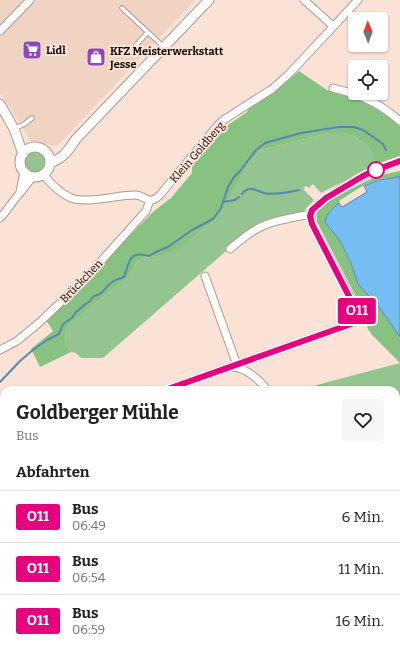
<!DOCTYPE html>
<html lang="de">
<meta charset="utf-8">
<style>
:root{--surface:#fff;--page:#f6f6f6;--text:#202124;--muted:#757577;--line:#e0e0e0}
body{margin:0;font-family:Bitter,serif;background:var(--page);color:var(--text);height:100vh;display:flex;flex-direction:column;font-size:15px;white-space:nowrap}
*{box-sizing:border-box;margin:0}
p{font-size:13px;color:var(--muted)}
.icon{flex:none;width:22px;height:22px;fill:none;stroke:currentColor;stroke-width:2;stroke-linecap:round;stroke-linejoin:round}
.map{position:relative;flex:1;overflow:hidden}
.drawer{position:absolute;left:0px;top:386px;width:400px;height:268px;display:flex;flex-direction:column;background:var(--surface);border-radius:12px 12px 0 0;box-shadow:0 1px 3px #0004}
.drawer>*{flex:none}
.badge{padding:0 8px;border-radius:3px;font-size:14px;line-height:26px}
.needle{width:26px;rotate:359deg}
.controls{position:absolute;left:348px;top:12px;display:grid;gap:8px}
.controls a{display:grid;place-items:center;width:40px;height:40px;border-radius:4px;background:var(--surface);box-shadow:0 1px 3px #0004;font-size:20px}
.map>.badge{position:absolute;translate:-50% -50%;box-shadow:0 0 0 2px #fff}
h2{padding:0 16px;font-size:15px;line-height:36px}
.round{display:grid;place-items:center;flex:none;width:42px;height:42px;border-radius:4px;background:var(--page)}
.headline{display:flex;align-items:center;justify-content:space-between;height:68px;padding:0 16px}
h1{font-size:19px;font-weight:700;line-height:30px}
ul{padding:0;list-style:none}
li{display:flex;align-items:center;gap:12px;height:52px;padding:0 16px;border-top:1px solid var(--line)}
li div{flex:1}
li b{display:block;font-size:15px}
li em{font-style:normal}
li .badge{min-width:44px;font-weight:700;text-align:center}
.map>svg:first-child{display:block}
.built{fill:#f1d3c4}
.industrial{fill:#e9d8e9}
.education{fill:#ead6c7}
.green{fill:#94c48f}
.forest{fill:#87c283}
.water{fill:#75bef4;stroke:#5788ad}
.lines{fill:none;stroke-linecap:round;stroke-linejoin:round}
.stream{stroke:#5788ad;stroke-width:2}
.lane-casing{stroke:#af998f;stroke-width:5.5}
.street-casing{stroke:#af998f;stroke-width:9}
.secondary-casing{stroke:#af998f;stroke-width:11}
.lane{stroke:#fff;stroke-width:3.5}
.street{stroke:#fff;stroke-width:7}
.secondary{stroke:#fff;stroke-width:9}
.rail{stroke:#70615b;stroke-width:2}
.line-casing{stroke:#fff;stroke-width:9}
.line{stroke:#e6007e;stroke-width:6}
.stop-dot{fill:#fff;stroke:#e6007e;stroke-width:2}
.labels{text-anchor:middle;stroke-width:4;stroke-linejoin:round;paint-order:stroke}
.poi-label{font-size:11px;font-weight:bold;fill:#120a07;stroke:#fae2d7;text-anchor:start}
.street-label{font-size:11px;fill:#120a07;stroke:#fae2d7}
</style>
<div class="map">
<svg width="400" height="654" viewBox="0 0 400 654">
<rect width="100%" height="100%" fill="#fae2d7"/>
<path class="built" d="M0 0H195L57 146 30 141 4 98 0 94Z"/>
<path class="industrial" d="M398 527H400V596L396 593V536Z"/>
<path class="education" d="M161 650H232L239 654H163Z"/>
<path class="green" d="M329 133H342L354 136 369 147 376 164 321 193 313 184 309 188 306 186 303 189 314 200 302 213 248 232 103 358H81L76 353 71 352 65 344 66 328 72 322 127 278 138 261 143 258 158 256 191 240 204 228 219 217 249 162 261 150Z
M24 162a11 11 0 1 1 22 0a11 11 0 1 1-22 0Z
M400 363V421L396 420V390H331L328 382Z"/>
<path class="forest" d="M299 71 327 90 367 102 397 123 400 126V156L376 164 369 147 354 136 342 133H329L261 150 249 162 219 217 204 228 191 240 176 250 158 256 143 258 138 261 127 278 72 322 66 328 65 344 71 352 40 367 31 349 53 331 46 320 154 211 171 198 192 173V166L228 125 247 112 248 109 273 93Z
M400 171V176C393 178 385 178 378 180 364 184 351 193 339 201V203C333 208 326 214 325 222L340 241 351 264 358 284 379 307 400 337V363L372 335 368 329 362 308 317 222C317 219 316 216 317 213 321 203 365 181 376 177 383 174 392 173 400 171Z
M328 382 331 390H300Z"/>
<path class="water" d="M400 176V337L379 307 358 284 351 263 340 241 325 222C326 214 333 208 339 203L342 207 367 192 364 186 379 180 393 178Z"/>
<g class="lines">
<path class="stream" d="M242 194C244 191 246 189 250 189 255 188 259 192 264 193 272 195 291 192 299 190
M223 202 235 200 239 197
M0 382 20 361 34 349 47 340 59 334 63 324 72 318 76 312 87 303 90 301 94 296C105 294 104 287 112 282 115 280 120 278 124 277 130 262 128 250 149 256L156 252 168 247 192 230 213 219 221 208 228 187 234 177 240 171 256 150 265 143 301 133 339 127H354L363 130 383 144 386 150"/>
<g class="lane-casing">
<path id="lane" d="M122 8 152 36 163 46
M136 45 148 32
M15 128 23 125 32 118
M396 504 400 503"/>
</g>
<g class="street-casing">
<path id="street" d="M304 0 333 26
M0 31 30 0
M333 88C361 95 378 102 400 121
M43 174C50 183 60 193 71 198 88 204 117 195 135 195 147 195 147 207 160 195L187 162 219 124 225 119 272 89 289 74 358 0
M20 192 24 172
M0 218C8 210 13 200 21 192 25 186 29 182 33 176
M230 249C238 242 246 235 255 230 272 220 292 218 311 214L313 209 321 202 346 185 374 171 400 161
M205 276 237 365
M0 350 17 341 40 322 85 279 146 211 150 200
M233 367C246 368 260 380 267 390
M165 390 351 324C358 321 359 317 357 310L312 224 311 219V214
M0 605 4 606
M58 650 63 654
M140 650 146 654
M278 650 284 654
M333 654 335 650"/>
</g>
<g class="secondary-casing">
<path id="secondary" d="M0 104 14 129 23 154
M20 162a15 15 0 1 1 30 0a15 15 0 1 1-30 0Z
M50 163C65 157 67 152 76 139L209 0
M0 446 4 444
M396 604 400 607"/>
</g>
<use href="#lane" class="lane"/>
<use href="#street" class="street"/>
<use href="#secondary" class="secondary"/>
<path class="rail" d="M396 463H400
M0 577 4 574"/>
</g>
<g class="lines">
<g class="line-casing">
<path id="line" d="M165 390 351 324C358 321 359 317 356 310L312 224 310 216 312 210 326 198 363 176 376 170 400 161"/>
</g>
<use href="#line" class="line"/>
</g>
<defs>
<g id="supermarket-square" transform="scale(1)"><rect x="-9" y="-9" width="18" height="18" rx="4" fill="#8e48bb" stroke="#fae2d7"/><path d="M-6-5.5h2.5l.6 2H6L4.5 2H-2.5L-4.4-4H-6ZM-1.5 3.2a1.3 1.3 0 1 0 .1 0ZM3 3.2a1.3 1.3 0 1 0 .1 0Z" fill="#fff"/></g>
<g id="shop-square" transform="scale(1)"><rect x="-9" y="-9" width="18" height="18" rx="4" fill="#8e48bb" stroke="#fae2d7"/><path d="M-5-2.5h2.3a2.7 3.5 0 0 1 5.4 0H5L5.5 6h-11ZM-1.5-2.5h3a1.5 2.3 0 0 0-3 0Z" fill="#fff"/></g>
</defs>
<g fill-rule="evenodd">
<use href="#supermarket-square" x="32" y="50"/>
<use href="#shop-square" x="96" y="57"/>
</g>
<circle class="stop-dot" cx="376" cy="170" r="8"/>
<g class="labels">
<g class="poi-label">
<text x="46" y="54">Lidl</text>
<text x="110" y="55">KFZ Meisterwerkstatt<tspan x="110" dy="13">Jesse</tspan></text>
</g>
<g class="street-label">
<text transform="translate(197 152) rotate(-49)" y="4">Klein Goldberg</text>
<text transform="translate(81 281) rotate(-46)" y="4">Brückchen</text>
</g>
</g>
</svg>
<div class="controls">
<a><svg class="needle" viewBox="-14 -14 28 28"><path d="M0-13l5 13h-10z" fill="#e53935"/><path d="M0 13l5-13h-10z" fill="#757577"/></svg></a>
<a><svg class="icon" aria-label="locate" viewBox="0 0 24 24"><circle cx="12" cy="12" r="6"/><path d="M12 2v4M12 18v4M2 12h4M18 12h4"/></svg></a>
</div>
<b class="badge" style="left:357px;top:311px;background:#e6007e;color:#fff">O11</b>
<section class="drawer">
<div class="headline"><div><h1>Goldberger Mühle</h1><p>Bus</p></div><a class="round"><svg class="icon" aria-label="heart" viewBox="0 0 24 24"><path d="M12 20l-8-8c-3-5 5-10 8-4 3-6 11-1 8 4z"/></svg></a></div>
<h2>Abfahrten</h2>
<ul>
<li><span class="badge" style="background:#e6007e;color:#fff">O11</span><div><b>Bus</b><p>06:49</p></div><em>6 Min.</em></li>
<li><span class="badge" style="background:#e6007e;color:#fff">O11</span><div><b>Bus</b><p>06:54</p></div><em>11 Min.</em></li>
<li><span class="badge" style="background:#e6007e;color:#fff">O11</span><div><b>Bus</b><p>06:59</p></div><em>16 Min.</em></li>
</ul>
</section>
</div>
